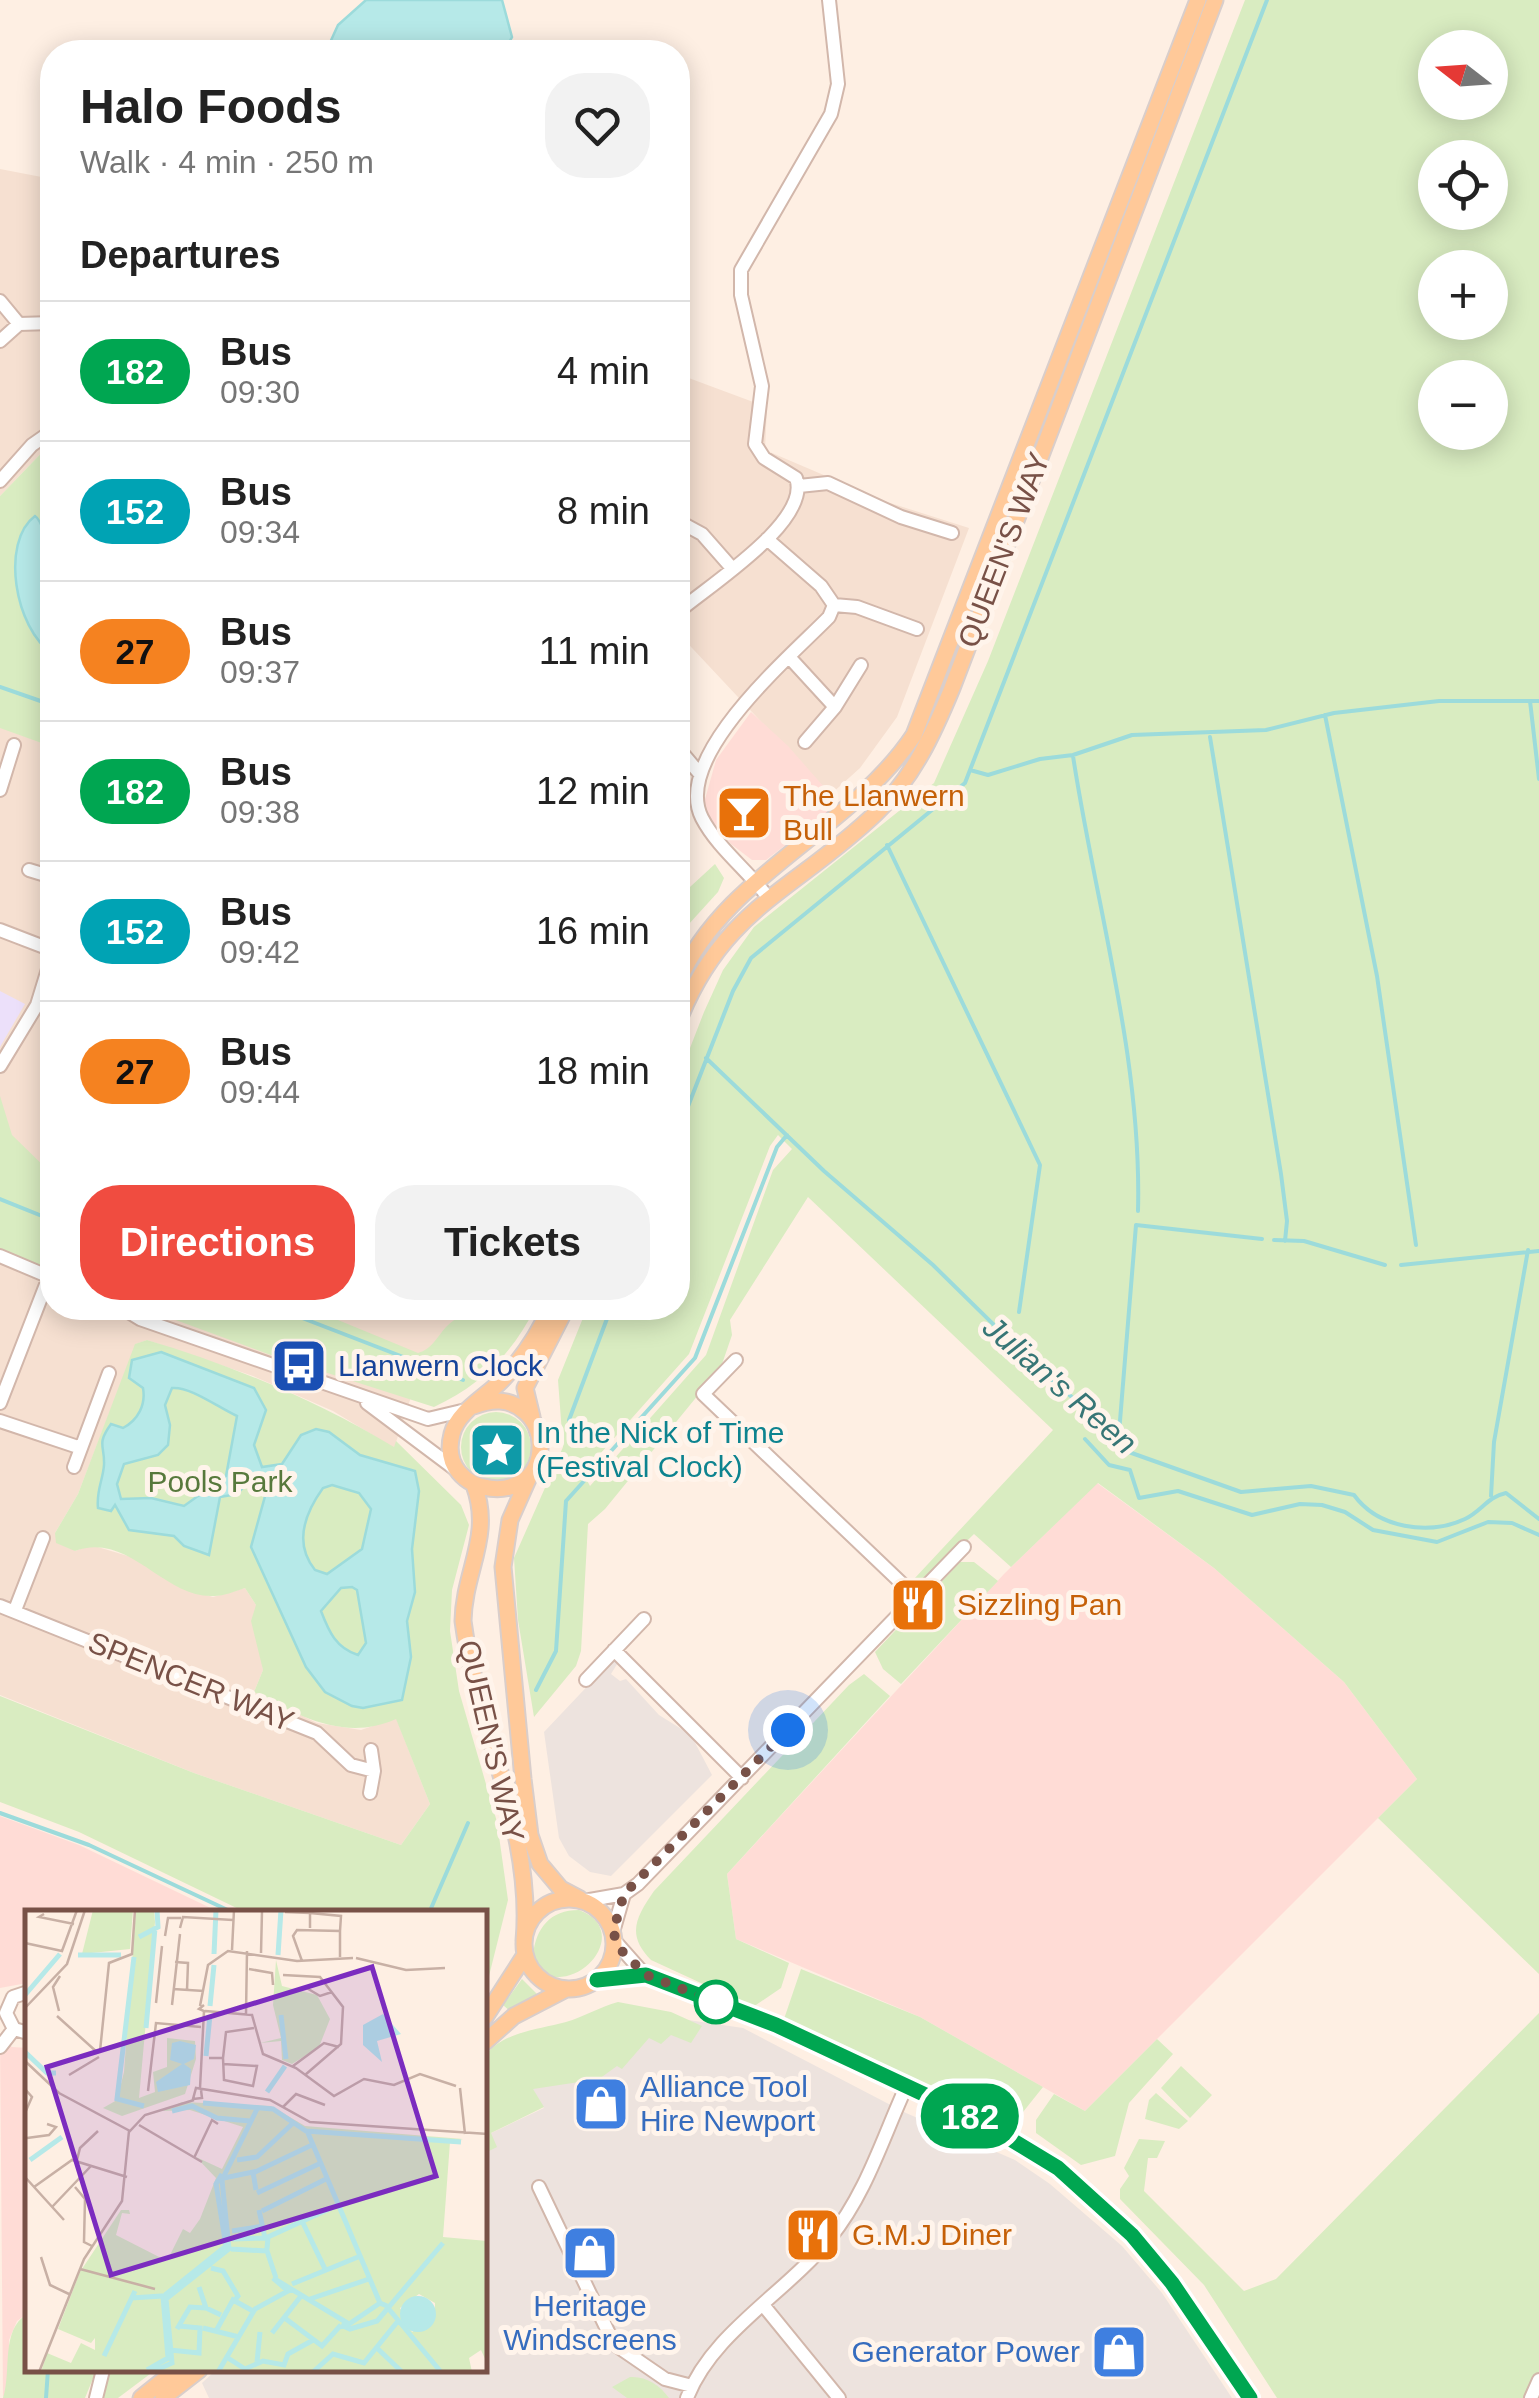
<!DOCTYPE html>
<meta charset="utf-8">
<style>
:root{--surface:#fff;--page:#f2f2f2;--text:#222;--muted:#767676;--line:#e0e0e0;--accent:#f04c40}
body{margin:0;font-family:Arial,sans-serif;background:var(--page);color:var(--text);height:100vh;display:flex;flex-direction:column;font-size:38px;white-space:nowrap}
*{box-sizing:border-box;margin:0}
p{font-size:32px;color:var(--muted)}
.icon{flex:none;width:55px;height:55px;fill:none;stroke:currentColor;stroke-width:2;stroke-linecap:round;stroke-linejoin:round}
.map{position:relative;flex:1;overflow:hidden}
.panel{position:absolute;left:40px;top:40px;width:650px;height:1280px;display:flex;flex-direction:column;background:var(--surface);border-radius:40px;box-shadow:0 5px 25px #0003}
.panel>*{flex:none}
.badge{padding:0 20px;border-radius:32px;font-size:35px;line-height:65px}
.needle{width:65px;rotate:287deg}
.controls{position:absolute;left:1418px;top:30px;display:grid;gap:20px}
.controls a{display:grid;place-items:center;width:90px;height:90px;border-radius:50%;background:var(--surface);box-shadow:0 5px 25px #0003;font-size:50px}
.you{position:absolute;width:50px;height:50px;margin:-25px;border:8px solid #fff;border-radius:50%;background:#1a73e8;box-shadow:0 0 0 15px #1a73e833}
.map>.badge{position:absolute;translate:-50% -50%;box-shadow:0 0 0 5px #fff}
h2{padding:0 40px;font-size:38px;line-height:90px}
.round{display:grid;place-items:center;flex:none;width:105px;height:105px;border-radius:40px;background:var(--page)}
.overview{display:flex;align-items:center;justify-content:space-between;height:170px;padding:0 40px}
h1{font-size:48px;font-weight:600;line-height:75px}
.primary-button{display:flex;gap:20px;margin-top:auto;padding:20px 40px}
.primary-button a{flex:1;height:115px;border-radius:40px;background:var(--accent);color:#fff;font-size:40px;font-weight:600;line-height:115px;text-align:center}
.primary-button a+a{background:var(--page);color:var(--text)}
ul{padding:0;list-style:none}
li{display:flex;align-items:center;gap:30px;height:140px;padding:0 40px;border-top:2px solid var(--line)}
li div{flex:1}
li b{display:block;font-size:38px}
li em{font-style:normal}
li .badge{min-width:110px;font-weight:700;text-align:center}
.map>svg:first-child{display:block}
.residential{fill:#f6e0d1}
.commercial{fill:#ffdcd6}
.industrial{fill:#ede3de}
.education{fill:#ece0fa}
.green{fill:#d9ecc1;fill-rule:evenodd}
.water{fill:#b6e9e8;stroke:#9cdbdb;stroke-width:2.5;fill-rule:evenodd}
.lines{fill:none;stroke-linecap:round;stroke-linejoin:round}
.stream{stroke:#9cdbdb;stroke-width:4}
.minor-casing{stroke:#d2b7ab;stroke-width:16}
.major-casing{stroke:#d9cecb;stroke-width:19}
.minor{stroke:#fff;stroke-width:12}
.major{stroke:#ffc999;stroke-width:15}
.line-casing{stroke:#fff;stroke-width:22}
.line{stroke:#00a651;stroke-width:15}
.walk{stroke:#785147;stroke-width:10;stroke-dasharray:0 18}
.stop-dot{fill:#fff;stroke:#00a651;stroke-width:5}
.labels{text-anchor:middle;stroke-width:10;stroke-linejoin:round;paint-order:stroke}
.street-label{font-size:30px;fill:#785147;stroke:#fff4eb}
.food-label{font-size:30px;fill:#c56008;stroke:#fff4eb;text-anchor:start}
.transit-label{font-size:30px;fill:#164399;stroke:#fff4eb;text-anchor:start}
.culture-label{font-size:30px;fill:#0d838f;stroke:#fff4eb;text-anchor:start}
.park-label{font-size:30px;fill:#57793c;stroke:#fff4eb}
.shop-label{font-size:30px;fill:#366cbe;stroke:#fff4eb;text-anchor:start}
.water-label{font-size:32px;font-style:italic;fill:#377676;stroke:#fff4eb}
.inset-river{fill:none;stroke:#b6e9e8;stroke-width:5}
.inset-road{fill:none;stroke:#c8b0a5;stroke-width:2.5}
.view{fill:#7b2cbf;fill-opacity:0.15;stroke:#7b2cbf;stroke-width:5}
.inset-edge{fill:none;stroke:#785147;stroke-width:5}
</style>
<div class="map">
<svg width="1539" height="2398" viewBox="0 0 1539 2398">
<rect width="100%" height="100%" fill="#feefe3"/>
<path class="residential" d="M0 169 52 179V442L0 496Z
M678 374 767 407 765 450 887 502 969 528 897 717 860 768 830 795 678 633Z
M0 727 52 745V1308H483L422 1364 394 1448 333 1411 253 1376 147 1340 136 1344 78 1494 55 1533 75 1551 91 1545 138 1559 188 1590 213 1597 245 1588 256 1605 263 1670 254 1692 317 1723 361 1730 396 1718 430 1804 401 1845 194 1773 0 1695Z"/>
<path class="commercial" d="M751 712 788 746 839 804 766 860H752L731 844 707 814 704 803 716 760Z
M1097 1483 1214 1568 1344 1682 1417 1779 1085 2111 920 2017 736 1939 727 1874 1004 1574Z
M0 1816 79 1845 221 1913H28L27 1983 0 1988Z
M0 2038 12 2047 28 2048 27 2314 17 2321 9 2340V2379L3 2398Z"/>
<path class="industrial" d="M615 1657 619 1661 611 1674 620 1681 626 1679 659 1715 691 1735 712 1775 611 1876 590 1872 569 1856 559 1838 544 1732Z
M688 2020 743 2028 906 2113 1015 2160 1050 2184 1122 2246 1162 2293 1232 2398H209L202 2383 216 2370H485V2136L544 2108 532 2089 655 2027Z"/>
<path class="education" d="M0 991 25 1004 0 1047Z"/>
<path class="green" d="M1245 0H1539V1974L1378 1818 1417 1779 1344 1682 1214 1568 1098 1483 1011 1567 974 1534 921 1586 914 1579 1053 1430 808 1197 730 1320 732 1335 721 1367 605 1509 588 1524 581 1651 576 1666 534 1717 518 1620 514 1558 563 1447 558 1380 587 1308H678V1079L704 1012 723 970 754 927 934 783 988 661ZM1435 48H1490V102H1435ZM1435 158H1490V212H1435ZM1435 268H1490V322H1435ZM1435 378H1490V432H1435ZM778 1135 792 1149 773 1170 706 1355 590 1486 583 1473 689 1354 770 1146Z
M52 442V734L50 746 0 728V496Z
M715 864 724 878 718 892 678 936V898Z
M0 1096 12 1135 52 1174V1272L0 1248Z
M143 1308H309L418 1353C432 1349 437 1337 446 1327 472 1302 502 1308 535 1308 513 1353 480 1386 434 1407L268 1354Z
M147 1340C234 1366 316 1400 394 1447L396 1441 461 1505 469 1525 452 1590 450 1631 459 1691 497 1822 508 1900 485 1992V1913H247L79 1832 0 1802V1696L194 1773 401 1845 430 1804 396 1719C345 1742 299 1716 254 1692L263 1670 251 1621 256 1605 245 1588C236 1591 224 1596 214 1596 164 1599 129 1531 75 1551L56 1543 55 1533 78 1494 135 1344Z
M461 1447a35 35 0 1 1 70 0a35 35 0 1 1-70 0Z
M960 1562H974L998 1581 901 1684 883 1669 875 1652Z
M864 1674 890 1696 727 1874 736 1939 789 1963 781 1988 753 2007 651 1960C626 1935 636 1917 654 1891L849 1685Z
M579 1910C631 1929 584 1992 542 1974L533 1955C536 1928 550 1910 579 1910Z
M801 1969 920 2017 1043 2087 1011 2127 892 2076 787 2023 784 2019Z
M522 1979 538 1995 511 2012 503 2005Z
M618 2002 671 2012 702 2026 691 2043 671 2035 661 2044 649 2038 622 2069 617 2066 599 2079 533 2089 544 2107 491 2133 497 2147 485 2153V2055C506 2031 537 2030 566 2022 583 2017 600 2007 618 2002Z
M1539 2013V2398H1277L1204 2285 1120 2199V2189L1129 2176 1124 2168 1139 2139 1165 2141 1157 2158H1148L1144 2191 1244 2291 1276 2279Z
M1157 2039 1173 2054 1129 2103 1115 2156 1081 2165 1036 2133V2120L1054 2094 1085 2111Z
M1181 2066 1212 2095 1190 2118 1161 2088Z
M1156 2093 1188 2121 1179 2129 1145 2119 1149 2100Z
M27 2314 28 2370 96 2371 85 2398H3C12 2370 0 2331 27 2314Z
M110 2371V2370L154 2371 118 2398H103Z
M630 2377C646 2376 660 2385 669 2398H627L612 2387Z"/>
<path class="water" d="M366 0H502L512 37 504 52H330L328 47 338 25Z
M35 516C52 526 53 629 52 653 15 629 0 542 35 516Z
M161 1352 254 1388 266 1410 254 1445 262 1467 282 1464 301 1435 316 1429 329 1432 360 1455 415 1471 419 1491 412 1549 415 1592 407 1621 411 1657 402 1700 363 1708 352 1706 325 1692 306 1667 251 1547 267 1489 264 1480 252 1478 237 1494 220 1497 209 1555 184 1546 174 1536 129 1530 115 1505 111 1511 98 1508C96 1491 103 1480 104 1465 105 1445 96 1445 111 1424L123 1428C138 1420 146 1405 143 1388L129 1378 132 1360ZM172 1388C190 1386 219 1408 237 1416L226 1476 184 1506 151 1498 121 1499 117 1484 124 1464 158 1455 168 1445 170 1425 165 1405ZM332 1485 359 1493 371 1509 362 1549 327 1574 315 1570C293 1543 305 1513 323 1488ZM352 1587 357 1590 366 1643 358 1655C336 1648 329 1632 321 1611L341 1588Z"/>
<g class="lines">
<path class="stream" d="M0 687 52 705
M1530 701 1539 779
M1325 715 1377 976 1416 1245
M1210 737 1281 1174 1287 1221 1285 1241
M1073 756C1096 907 1142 1058 1138 1211
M970 770 988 775 1040 759 1073 755 1132 735 1266 730 1334 713 1439 701H1539
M887 845 1040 1165 1019 1312
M706 1058 824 1171 933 1265 1047 1377 1119 1435 1126 1451 1241 1492 1311 1486 1354 1495C1378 1528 1428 1536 1465 1519 1482 1511 1487 1497 1506 1493L1539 1519
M678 1132 733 991 751 958 965 783 1267 0
M0 1199 52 1220
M1274 1240 1304 1241 1385 1265
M1401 1265 1539 1251
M297 1316 463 1380
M569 1420 611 1308
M1119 1433 1136 1225 1262 1239
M1085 1439 1109 1465 1130 1470 1139 1498 1178 1491 1252 1515 1300 1504 1322 1505 1345 1512 1373 1530 1437 1542 1488 1522 1512 1523 1539 1535
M1491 1496 1494 1442 1528 1250
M536 1690 556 1651 566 1501 695 1358 777 1147 787 1135
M0 1813 89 1845 234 1913
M429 1913 468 1823
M46 2398 48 2370"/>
<g class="minor-casing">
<path id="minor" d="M0 301 19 324
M0 341 19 324 52 323
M0 481 32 445 52 431
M799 486 828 483 901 517 952 533
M678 521 702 534 731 567
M767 539 821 586 834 605
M834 605 857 607 917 629
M678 612C708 586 812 521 796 478L764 458 755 444 762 386 741 295V270L831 114 838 84 829 0
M790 658 835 707
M805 742 835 707 861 665
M678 748 700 774
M0 790 14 745
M29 870 52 877
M767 896C747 870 717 847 702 818 671 757 791 656 829 617L834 605
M0 930 52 950
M0 1066 37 1005 52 956
M0 1256 52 1278
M122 1308 140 1319 428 1419 466 1410
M458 1308 459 1309
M736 1360 703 1394 916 1597
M0 1403 49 1277
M367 1403 455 1469
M0 1421 81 1448
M74 1467 109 1373
M0 1606 317 1733 351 1765 374 1771
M15 1610 43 1538
M614 1650 742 1778
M586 1680 644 1619
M370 1793 374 1771 371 1750
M584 1901 624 1894 638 1884 964 1547
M613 1932 624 1894
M614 1940 645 1975
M597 1979 645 1975 776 2025 979 2120 1058 2169 1133 2235 1173 2283 1250 2398
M28 1992 13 1997 6 2013 14 2029 28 2033
M0 2047 14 2029
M539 2187 614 2344 665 2379 692 2386
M764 2306 839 2398
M96 2398 103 2370
M687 2398C712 2332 788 2292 830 2238 866 2194 883 2137 906 2087
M1531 2398 1539 2380"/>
</g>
<g class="major-casing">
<path id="major" d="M678 982C725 874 850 831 914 735L1198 0
M678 1022C723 907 796 890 876 813 913 778 933 734 952 688L1215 0
M474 1406C492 1399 509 1398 524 1411 534 1419 540 1432 540 1445 542 1510 435 1499 452 1434 458 1410 488 1396 504 1378 523 1357 539 1334 550 1308
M532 1417 525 1388 566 1308
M530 1475 510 1520 503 1567 523 1779 530 1835 540 1864 561 1889 580 1899
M474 1485C493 1536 464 1570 463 1621 477 1728 534 1832 524 1941
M524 1944a45 45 0 1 1 90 0a45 45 0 1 1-90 0Z
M485 2017 525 1955
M485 2042 514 2016 566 1989
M141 2398 176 2370
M163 2398 199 2370"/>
</g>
<use href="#minor" class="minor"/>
<use href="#major" class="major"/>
</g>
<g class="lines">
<g class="line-casing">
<path id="line" d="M597 1980 646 1975 776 2025 979 2120 1058 2168 1132 2235 1172 2283 1250 2398"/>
</g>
<use href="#line" class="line"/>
<path class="walk" d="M716 2002 646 1975 620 1949 613 1932 624 1894 788 1730"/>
</g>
<defs>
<g id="bar-square" transform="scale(2.875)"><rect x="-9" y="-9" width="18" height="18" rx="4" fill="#e8710a" stroke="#fff4eb"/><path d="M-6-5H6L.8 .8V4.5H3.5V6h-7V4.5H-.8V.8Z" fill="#fff"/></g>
<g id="bus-square" transform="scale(2.875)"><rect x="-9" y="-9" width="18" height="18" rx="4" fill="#1a4fb4" stroke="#fff4eb"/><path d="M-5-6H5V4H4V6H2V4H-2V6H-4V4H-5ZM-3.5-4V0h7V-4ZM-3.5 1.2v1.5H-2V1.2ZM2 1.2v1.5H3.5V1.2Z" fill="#fff"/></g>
<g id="sight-square" transform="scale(2.875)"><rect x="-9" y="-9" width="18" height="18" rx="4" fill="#0f9aa8" stroke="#fff4eb"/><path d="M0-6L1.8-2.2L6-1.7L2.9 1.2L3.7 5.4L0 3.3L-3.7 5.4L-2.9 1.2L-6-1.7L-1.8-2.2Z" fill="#fff"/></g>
<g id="restaurant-square" transform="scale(2.875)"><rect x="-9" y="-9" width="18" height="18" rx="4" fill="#e8710a" stroke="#fff4eb"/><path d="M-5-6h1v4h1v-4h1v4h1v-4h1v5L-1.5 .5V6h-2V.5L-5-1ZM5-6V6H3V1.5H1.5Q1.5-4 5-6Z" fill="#fff"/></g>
<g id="shop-square" transform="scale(2.875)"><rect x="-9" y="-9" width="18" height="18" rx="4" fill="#3f7fe0" stroke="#fff4eb"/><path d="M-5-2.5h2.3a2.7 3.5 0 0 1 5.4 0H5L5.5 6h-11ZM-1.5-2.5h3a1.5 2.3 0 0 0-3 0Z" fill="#fff"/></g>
</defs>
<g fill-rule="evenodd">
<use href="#bar-square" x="744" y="813"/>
<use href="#bus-square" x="299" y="1366"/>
<use href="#sight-square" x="497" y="1450"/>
<use href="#restaurant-square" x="918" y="1605"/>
<use href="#shop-square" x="601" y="2104"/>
<use href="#restaurant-square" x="813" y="2235"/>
<use href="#shop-square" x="590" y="2253"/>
<use href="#shop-square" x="1119" y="2352"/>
</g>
<circle class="stop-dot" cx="716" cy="2002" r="20"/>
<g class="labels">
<g class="street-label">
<text transform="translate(1004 550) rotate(-69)" y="10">QUEEN'S WAY</text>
<text transform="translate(191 1682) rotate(22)" y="10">SPENCER WAY</text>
<text transform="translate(491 1741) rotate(77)" y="10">QUEEN'S WAY</text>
</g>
<g class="food-label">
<text x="783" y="806">The Llanwern<tspan x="783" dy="34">Bull</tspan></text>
<text x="957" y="1615">Sizzling Pan</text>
<text x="852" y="2245">G.M.J Diner</text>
</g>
<g class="transit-label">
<text x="338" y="1376">Llanwern Clock</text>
</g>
<g class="culture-label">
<text x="536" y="1443">In the Nick of Time<tspan x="536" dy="34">(Festival Clock)</tspan></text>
</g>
<g class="park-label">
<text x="220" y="1492">Pools Park</text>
</g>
<g class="shop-label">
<text x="640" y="2097">Alliance Tool<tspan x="640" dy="34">Hire Newport</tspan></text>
<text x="590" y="2316" text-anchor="middle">Heritage<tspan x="590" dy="34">Windscreens</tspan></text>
<text x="1080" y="2362" text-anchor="end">Generator Power</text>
</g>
<g class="water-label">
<text transform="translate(1060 1385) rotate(41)" y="11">Julian's Reen</text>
</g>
</g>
<g transform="translate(25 1910)">
<rect width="462" height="462" fill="#feefe3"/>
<path d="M68 0H108L105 39 57 44ZM111 0H129L130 12 114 188 130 182 128 162 142 157V128L170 131 171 149 160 184 97 206 78 198 92 190 99 162ZM251 50 257 76 292 85 305 109 294 137 267 154 257 150 256 131 235 133 256 128 248 95ZM157 192 246 196 280 216 438 229 425 232 418 327 462 331V453L456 440 444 448 447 462H16L22 443 46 453 56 433 70 440V428L66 433 33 419 55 362 96 300H104L105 304 97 303 91 325 142 351 158 319 165 323 175 309 191 268 171 247 197 259 218 217 165 200 137 201ZM394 384 410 393V406L387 422 375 398Z" fill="#d9ecc1" fill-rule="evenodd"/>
<path d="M358 104 376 124 352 131 357 152 338 135V115ZM155 131 171 135 169 149 159 154 166 159 165 175 133 182 131 172 157 154 145 150 147 133ZM375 404a18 18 0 1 1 36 0a18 18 0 1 1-36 0Z" fill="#b6e9e8"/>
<path class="inset-river" d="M114 27 133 17 132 0M189 44 191 0M53 45H96M253 45 256 0M109 47 92 189 119 196M0 85 35 44M185 96 189 55M256 105 261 149M121 118 130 18M0 142 22 163H31M181 146 185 105M242 182 260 156M178 193 248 199 281 221 436 232M147 201 167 196 192 208 225 211M283 223 355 393 362 396M5 250 37 227M212 250 232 247 267 214M230 262 287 235M199 268 228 262 231 280M232 283 298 252M237 301 303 268M278 313 300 359M207 321 239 316M207 329 240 328 234 300M206 339 242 341 251 368M242 339 243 327 315 294M186 358 198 361 213 386 210 390M267 374 333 347M174 377 181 398 196 405M140 385 201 336 191 274 197 264M106 388 138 386 143 448 122 460M285 389 344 369M363 398 416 462M261 409 297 436 316 415M316 415 325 419 352 411 418 333M178 418 214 427M152 419 165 397 181 398M191 421 208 390 228 401M247 423 276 386M353 439 377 462M145 440 174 443 175 418 154 416M79 446 110 381M203 448 220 459 238 451 259 455 263 444 290 429M232 452 235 422M127 462 147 453 141 389 204 339 197 270 233 197M193 462 230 399 263 381 248 368 324 414 355 393M288 462 308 444 339 453 373 411"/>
<path class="inset-road" d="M260 2 285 3V18M285 3 316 6 315 21M19 4 14 7 49 14M155 18 158 7 208 10M140 26 143 8H156M0 33 37 41 52 0M207 40 209 0M236 43 237 1M331 48 381 60 420 58M277 51 268 26 272 20 315 21V47M150 52 163 53 162 80M224 59 247 63 248 75M258 65 295 67 318 97 316 134 280 165M280 77 295 86 307 82M148 79 179 81M131 93 137 36M147 95 155 24M175 96 183 55 203 41 272 51 328 48M0 98 42 54 60 0M34 101 28 77 35 66M180 101 227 105 238 144 271 158 309 186 339 169 369 175 395 164 431 176M221 104 222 41M32 106 73 143M75 141 84 53 107 44 110 0M184 148H198L201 122 229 118M198 148 199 170 228 176 232 156 198 154M0 151 34 183 105 221 120 205 169 190M268 156 299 133 314 137M44 165 74 147M175 178 179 101 174 99 179 95M435 178 440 224M0 179 7 187 0 203V265M176 180 177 188 168 189 171 178 245 190 285 212 463 224M123 181 131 113 176 117M258 197 271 184 300 195M114 215 177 252M2 228 24 225 31 217 22 214M169 248 187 210 193 214M52 250 55 238 73 221M0 267 39 310M9 277 47 250 102 267M50 277 60 289 59 332 67 336M27 297 66 256M16 347 25 375 44 384M55 359 130 379M14 462 59 349 97 291 104 221"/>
<path class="view" d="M347 57 411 266 86 365 22 157Z"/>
<rect width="462" height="462" class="inset-edge"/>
</g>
</svg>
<div class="controls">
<a><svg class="needle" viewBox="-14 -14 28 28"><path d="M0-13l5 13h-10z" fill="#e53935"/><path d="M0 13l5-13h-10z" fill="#767676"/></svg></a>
<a><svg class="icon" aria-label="locate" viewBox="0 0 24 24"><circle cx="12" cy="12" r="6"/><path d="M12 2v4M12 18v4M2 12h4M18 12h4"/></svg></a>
<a>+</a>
<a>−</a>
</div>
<div class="you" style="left:788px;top:1730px"></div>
<b class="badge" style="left:970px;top:2116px;background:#00a651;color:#fff">182</b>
<section class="panel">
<div class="overview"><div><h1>Halo Foods</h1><p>Walk · 4 min · 250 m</p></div><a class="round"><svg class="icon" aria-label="heart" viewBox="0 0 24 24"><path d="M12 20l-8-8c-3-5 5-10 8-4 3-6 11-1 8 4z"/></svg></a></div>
<h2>Departures</h2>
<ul>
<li><span class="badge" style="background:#00a651;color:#fff">182</span><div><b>Bus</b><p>09:30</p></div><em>4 min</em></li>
<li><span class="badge" style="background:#00a3b4;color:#fff">152</span><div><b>Bus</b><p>09:34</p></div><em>8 min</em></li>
<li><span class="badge" style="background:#f58220;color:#111">27</span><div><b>Bus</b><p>09:37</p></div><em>11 min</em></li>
<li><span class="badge" style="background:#00a651;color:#fff">182</span><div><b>Bus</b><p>09:38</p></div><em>12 min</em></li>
<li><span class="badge" style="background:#00a3b4;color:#fff">152</span><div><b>Bus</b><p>09:42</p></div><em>16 min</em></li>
<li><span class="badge" style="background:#f58220;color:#111">27</span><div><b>Bus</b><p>09:44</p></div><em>18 min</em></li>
</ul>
<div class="primary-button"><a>Directions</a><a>Tickets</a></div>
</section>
</div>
